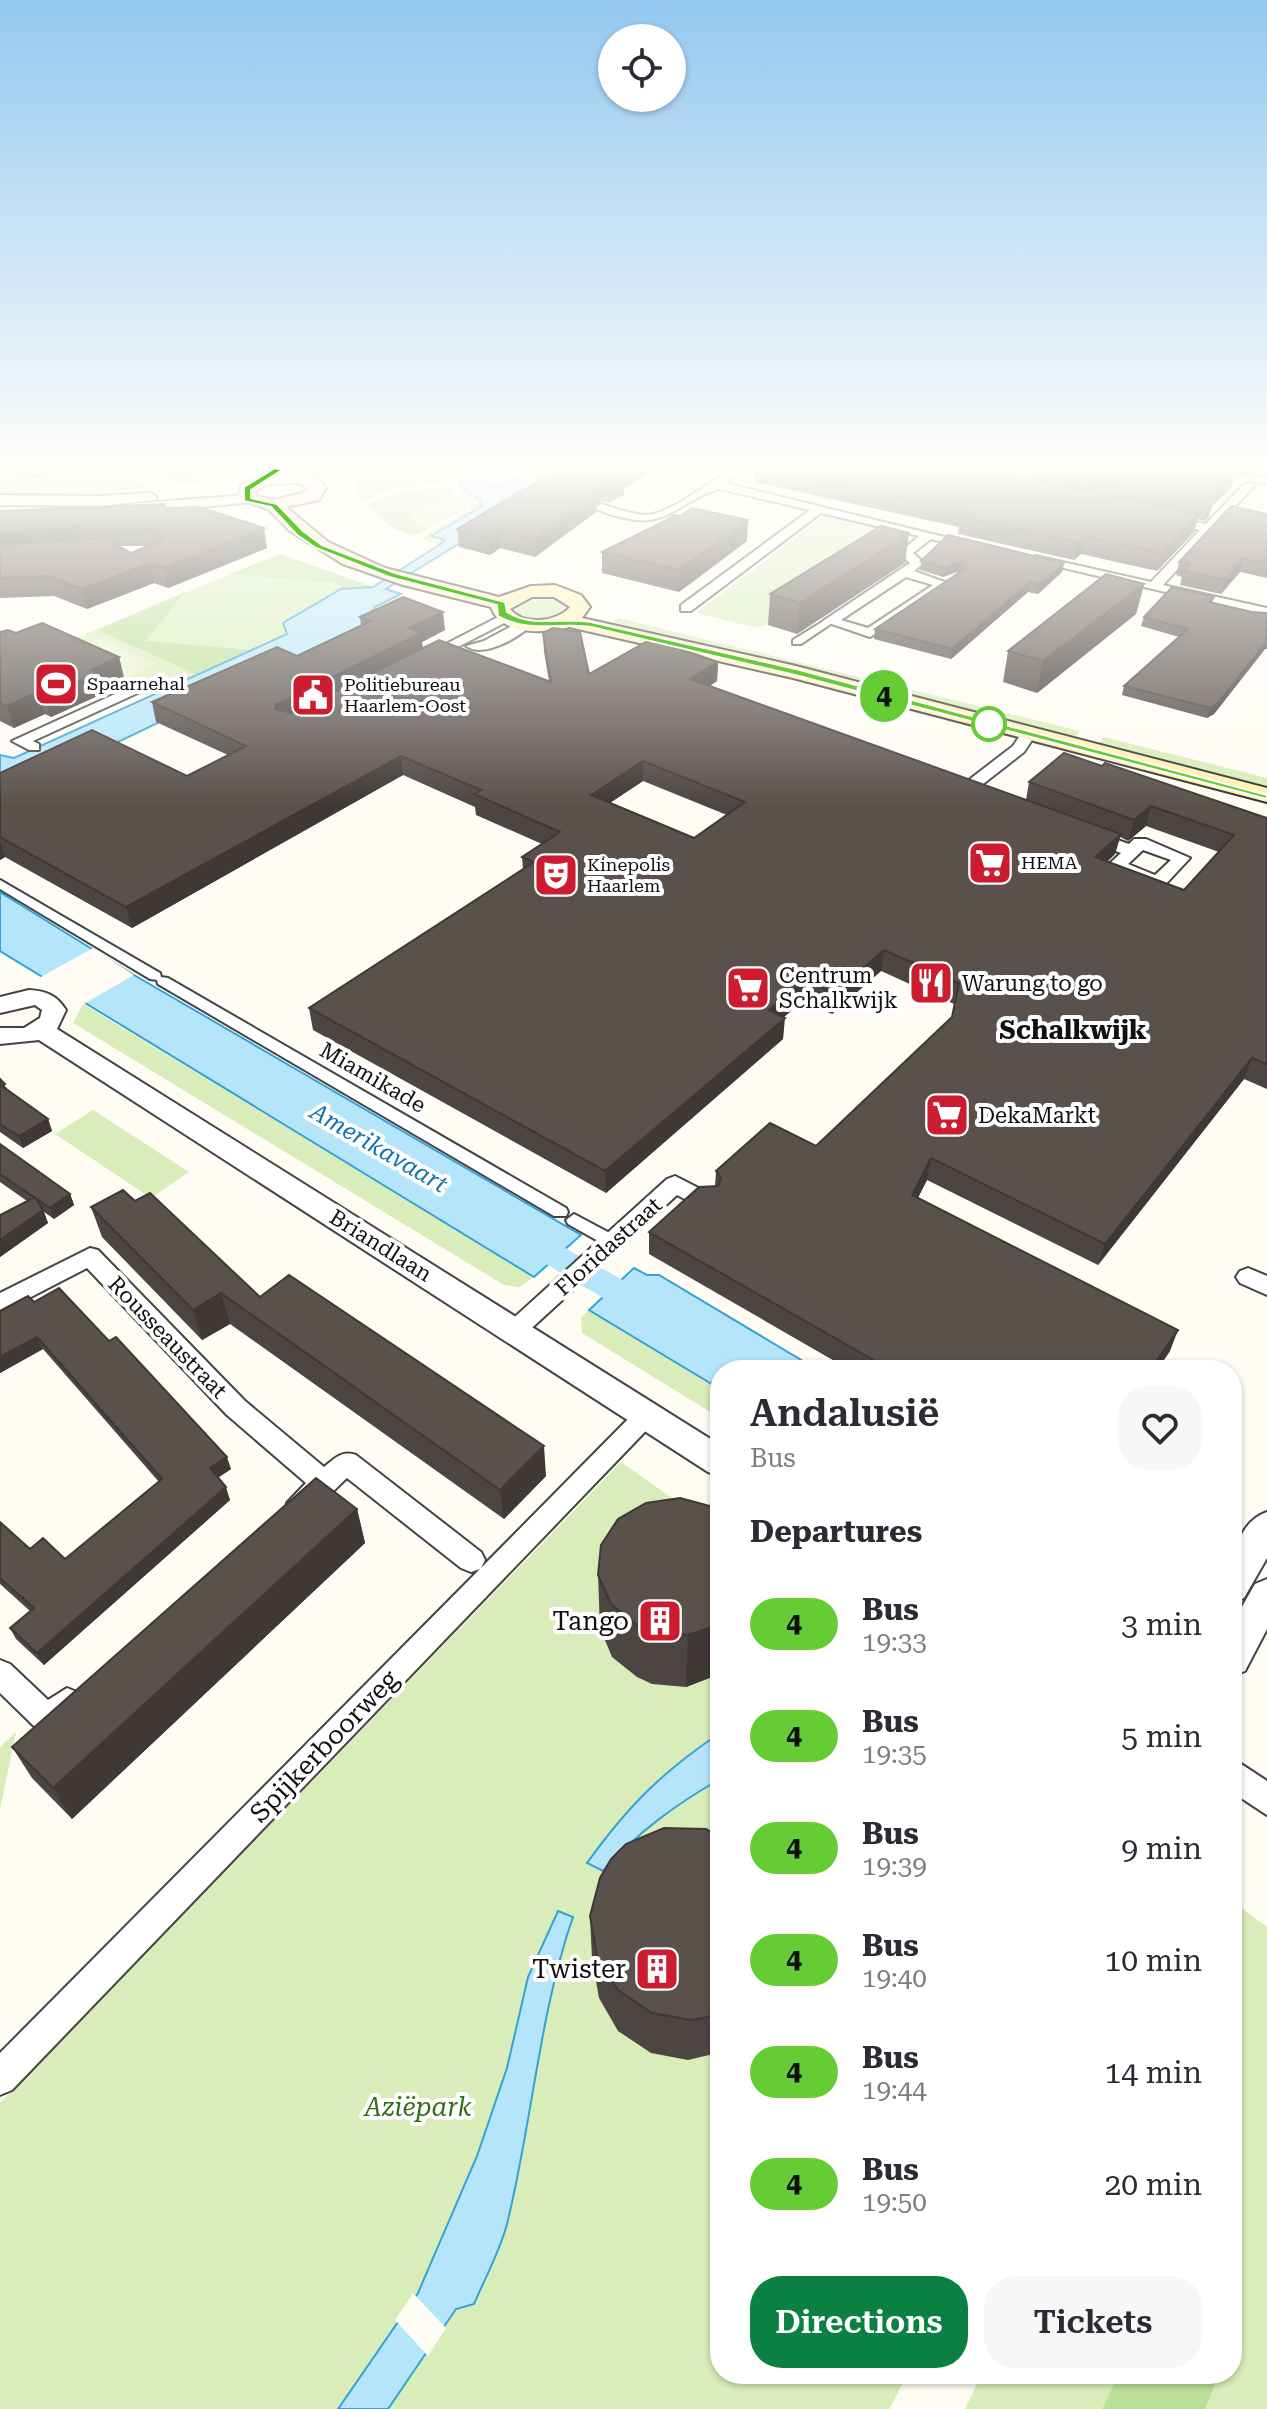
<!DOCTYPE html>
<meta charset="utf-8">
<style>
:root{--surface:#fff;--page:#f7f7f7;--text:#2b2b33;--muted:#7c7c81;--accent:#0b8043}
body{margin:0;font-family:"Roboto Serif",serif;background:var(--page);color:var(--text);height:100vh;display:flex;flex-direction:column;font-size:30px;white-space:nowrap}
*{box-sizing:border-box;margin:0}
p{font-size:26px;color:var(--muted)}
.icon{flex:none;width:44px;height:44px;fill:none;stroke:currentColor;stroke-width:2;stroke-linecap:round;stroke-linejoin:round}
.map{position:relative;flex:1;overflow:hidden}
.panel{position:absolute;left:710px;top:1360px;width:532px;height:1024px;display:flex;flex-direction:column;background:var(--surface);border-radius:32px;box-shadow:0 2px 6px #0004}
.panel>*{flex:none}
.badge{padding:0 16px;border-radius:26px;font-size:28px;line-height:52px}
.fabs{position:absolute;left:598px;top:24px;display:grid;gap:16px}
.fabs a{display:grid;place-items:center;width:88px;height:88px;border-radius:50%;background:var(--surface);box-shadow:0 2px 6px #0004;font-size:40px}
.map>.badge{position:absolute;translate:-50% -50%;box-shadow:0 0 0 4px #fff}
h2{padding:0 40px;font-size:30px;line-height:72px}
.round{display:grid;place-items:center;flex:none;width:84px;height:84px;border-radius:32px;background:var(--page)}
.head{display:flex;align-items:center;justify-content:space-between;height:136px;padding:0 40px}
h1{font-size:38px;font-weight:600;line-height:60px}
.cta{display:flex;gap:16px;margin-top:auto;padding:16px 40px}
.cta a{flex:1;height:92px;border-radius:32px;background:var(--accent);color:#fff;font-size:32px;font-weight:600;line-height:92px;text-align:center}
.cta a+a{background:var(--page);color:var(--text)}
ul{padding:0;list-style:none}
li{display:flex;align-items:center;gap:24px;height:112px;padding:0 40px}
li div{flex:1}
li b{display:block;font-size:30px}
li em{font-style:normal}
li .badge{min-width:88px;font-weight:700;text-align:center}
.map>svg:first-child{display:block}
.green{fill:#d8edb9}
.forest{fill:#bcdf97}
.pitch{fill:#e9f4cc}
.water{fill:#b4e5fb;stroke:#36a1d7;stroke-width:2}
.pier{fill:#fffcf4}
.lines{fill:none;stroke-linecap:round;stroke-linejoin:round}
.canal{fill:#b4e5fb;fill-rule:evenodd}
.pedestrian-casing{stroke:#434343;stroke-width:4}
.minor-casing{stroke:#434343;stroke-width:4}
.tertiary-casing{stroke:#434343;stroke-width:4}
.secondary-casing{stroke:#323232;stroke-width:4}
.pedestrian{fill:#fff;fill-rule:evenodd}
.minor{fill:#fff;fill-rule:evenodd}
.tertiary{fill:#fff;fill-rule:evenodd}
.secondary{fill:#fff1af;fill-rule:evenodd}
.wall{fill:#4d4541;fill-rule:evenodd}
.shaded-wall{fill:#3f3835}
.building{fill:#5a504c;stroke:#3f3835;stroke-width:2;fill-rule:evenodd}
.line{fill:#6c3;stroke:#fff;stroke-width:2}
.stop-dot{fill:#fff;stroke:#6c3;stroke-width:4}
.labels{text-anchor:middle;stroke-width:8;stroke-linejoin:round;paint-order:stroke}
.far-poi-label{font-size:18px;fill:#101010;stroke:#fff;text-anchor:start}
.poi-label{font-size:22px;fill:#101010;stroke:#fff;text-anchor:start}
.street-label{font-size:22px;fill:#101010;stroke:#fff}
.water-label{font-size:24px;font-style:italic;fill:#0f72ad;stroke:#fff}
.quarter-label{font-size:26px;font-weight:bold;fill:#101010;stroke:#fff}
.near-poi-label{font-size:26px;fill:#101010;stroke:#fff;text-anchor:end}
.near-street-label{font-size:26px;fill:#101010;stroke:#fff}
.near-park-label{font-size:26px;font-style:italic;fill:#316e1a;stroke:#fff}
</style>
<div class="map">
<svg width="1267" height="2409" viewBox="0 0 1267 2409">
<rect width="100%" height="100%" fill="#fffcf4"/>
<path class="green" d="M462 470 459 475 481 500V507L433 537 446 540 439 545 420 538 472 508 458 489 454 471Z
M454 494 467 506 464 510 428 529 411 520 414 507Z
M826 515 899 533 821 591 764 626 753 627 696 613Z
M280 554 373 587 285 627 287 633 173 686 168 684 152 691 68 652 63 643Z
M544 597 563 602 564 612C549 621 529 622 515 611L518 604Z
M618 618 1080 731 1072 741 610 625Z
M1104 737 1267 778V790L1096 747Z
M83 1004 534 1277 519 1287 504 1285 73 1023Z
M93 1110 189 1172 151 1198 55 1134Z
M589 1310 720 1389V1418L582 1333 581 1318Z
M621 1462 720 1532V2374H908L889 2409H0V2103Z
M16 1732 0 1810V1747Z
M1232 1901 1267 1927V2409H1205L1220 2374H1232L1234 2340Z
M982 2374H1119L1102 2409H965Z"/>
<path class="forest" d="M0 470 36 481 67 470H105L153 487 87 492 0 489Z
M130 470H152L181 479 207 470H232C203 495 162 481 130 470Z
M374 470H421L444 477 447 483C419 485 388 485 364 502L356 490 357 479Z
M450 487 454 494 414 508 411 520 428 529 414 536 391 527 367 505C394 491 420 489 450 487Z
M280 554 373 587 341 589 339 583 229 574Z
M185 592 146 641 250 650 198 675 97 630Z
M1119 2374H1220L1205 2409H1102Z"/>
<path class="pitch" d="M99 638 157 664 126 678 68 652Z"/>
<path class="water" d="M462 470H487L482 483C505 495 516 472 537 470 550 468 564 470 577 470L386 589 401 594 375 607 365 624 78 761 0 781V755L14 758 287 634 283 623 341 589 373 587 439 545 445 540 431 536 481 507 480 500 460 486Z
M0 892 134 975 581 1235 534 1277 0 951Z
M634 1268 647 1275H659L818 1370H720V1389L589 1310Z
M720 1733V1779C675 1805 638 1832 603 1871L587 1863C628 1806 662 1772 720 1733Z
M558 1911 573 1917C539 2015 532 2123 507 2224 500 2251 485 2278 474 2304L456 2309 388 2409H338L418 2293 477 2156 507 2068 528 1977Z"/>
<path class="pier" d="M93 948 134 975 82 1005 39 978Z
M1232 1612 1267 1633V1701L1232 1681Z
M413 2293 446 2328 428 2356 395 2320Z"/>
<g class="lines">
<path class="canal" d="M522 1224 657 1299 662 1308 657 1317 646 1320 635 1317 511 1243 507 1235 511 1227Z"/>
<g class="pedestrian-casing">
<path id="pedestrian" d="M1253 476 1267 478V484L1253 480Z
M827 619 835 621 801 644H793V640Z
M0 880 160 973 161 977 168 978 566 1208 568 1212 566 1216H554L158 984 157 980 150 979 0 889Z
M574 1214 619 1238 621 1242 619 1246H607L568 1224 566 1220Z"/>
</g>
<g class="minor-casing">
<path id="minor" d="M729 470H742L725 483 977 545 971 549 931 539 913 553 924 563 914 571 950 584 870 637 823 621 910 563 899 553 919 536 821 513 691 611H681V605L810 510 719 489C683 499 666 529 625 518 615 516 603 513 595 508L601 504C615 508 630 514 645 515 669 515 710 482 729 470ZM906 577 933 585 868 628 841 620Z
M1022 470H1035L1013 489H1005V485Z
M1245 483 1255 485 1163 585 1267 608V616L1030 560 1036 556 1151 582 1200 530 1163 522V516L1206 524Z
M502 615 514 618 431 661 419 658Z
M521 621 533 624C519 637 484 659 466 646L484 641Z
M137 684 142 685V691L33 741 39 744V750H29L12 741Z
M1023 731 1036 734 1024 752 978 788 990 793V799L961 792V786L1013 746Z
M1091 831 1129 844 1134 839H1146L1190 858 1164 886H1152L1110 870 1107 866 1121 853 1085 840V832ZM1143 850 1171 860 1155 875 1128 864Z
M675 1176 714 1196 717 1201 714 1206H698L677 1195 523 1336H507L503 1330 507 1324 667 1179Z
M90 1248 98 1250 245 1401 324 1467C335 1458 342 1450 356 1455L481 1552 485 1560 481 1568 640 1407 649 1404 658 1407 662 1414 12 2090 0 2095V2053L480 1569 471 1572 461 1568 347 1478C332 1491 312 1518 291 1511L287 1503 306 1483 227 1415 87 1268 0 1313V1293Z
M1248 1268 1267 1276V1295L1240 1283 1236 1277 1240 1271Z
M0 1660 10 1664 48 1700 67 1688 77 1692 82 1702C75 1717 62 1727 47 1733L37 1729 0 1693Z
M1232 1758 1267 1781V1815L1232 1792Z"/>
</g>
<g class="tertiary-casing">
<path id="tertiary" d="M150 493 157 497 155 500 101 506 0 505V495L101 496Z
M247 495 252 496V502L129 514 121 509 129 504Z
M29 990C47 991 57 996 66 1010L57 1029 720 1445V1476L708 1472 39 1040 0 1044V1028H24L40 1018 42 1010 35 1005 0 1013V997Z
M1267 1512V1558L1244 1598 1232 1603C1232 1571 1231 1525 1267 1512Z
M1267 1579V1629L1245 1671 1232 1676V1624L1255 1584Z"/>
</g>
<g class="secondary-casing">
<path id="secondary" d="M299 473 317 477 326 488 319 500 286 507 328 542 385 568 499 597 531 586 555 585 581 595 590 607 582 618 796 666 1267 788V802L793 678 569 627C544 634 500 635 491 607L403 585 343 564 290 531 268 509 238 499 241 485 266 474ZM299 483 309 489 307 492 274 500 256 496 255 491 269 484ZM532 597H554L570 607C557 622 524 626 510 609Z"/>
</g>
<use href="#pedestrian" class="pedestrian"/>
<use href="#minor" class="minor"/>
<use href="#tertiary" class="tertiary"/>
<use href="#secondary" class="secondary"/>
</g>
<path class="wall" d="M8 470H61L35 479Z
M158 470H202L182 478Z
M557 470H655L624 488V495L609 503 602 501 596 504V512L535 557 500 548 490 555 459 547 457 529Z
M743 470H1018L1012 475 1026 478 1027 470H1255L1247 477 1234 475 1231 488 1212 506 1209 516 1205 521 1197 519 1194 532 1157 571 1081 554 1074 560 958 534 959 527 754 482V475L744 472Z
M166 508 267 548 168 588 154 583 87 609 54 596 0 598V511ZM117 546H145L147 547 131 553Z
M1267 514V578L1240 572 1221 594 1180 585 1182 577 1176 575 1179 562Z
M747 541 679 592 602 573V552Z
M921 561 1064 563 1062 572 1038 594 1028 592 951 659 874 639 875 629 961 571 943 577 920 570Z
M905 563 797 634 768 625 770 594Z
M1144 584 1136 614 1037 693 1003 682 1008 651Z
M1214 597 1212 603 1252 612 1267 613V649H1265L1214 714 1207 718 1122 695 1124 686 1179 637 1141 626 1144 617Z
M360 617 445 630 422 642 423 648 549 681 544 652 543 633 589 674 718 662 717 681 710 686 1026 800 1029 782 1102 766 1267 818V1089L1244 1079 1098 1265 927 1180 918 1198 1170 1351 1157 1370H850L649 1254V1232L715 1186 716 1171 816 1146 952 1017 954 1004 881 971 832 1014 803 1001 784 1017 783 1039 606 1193 313 1030 309 1008 523 869 522 857 542 844 476 815 475 807 403 775 132 928 5 857 0 860V773L187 776 228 755 156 722 152 702 297 656 361 626ZM643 781 727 815 694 838 610 803ZM1146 826 1219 852 1184 890 1107 862 1115 854 1120 837 1128 841Z
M0 632 16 633 119 657 124 678 101 689 102 694 51 717 45 714 14 728 0 721Z
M0 1079 8 1090 48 1119 52 1131 23 1148 0 1132Z
M0 1144 70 1194 74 1205 54 1219 44 1212 48 1223 0 1257V1215L27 1201 0 1182Z
M135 1201 260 1297 546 1476 504 1519 230 1324 202 1340 102 1237 91 1207Z
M34 1302 231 1469 218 1478 230 1500 44 1665 16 1639 10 1628 30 1611 0 1584V1522L30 1549 65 1559 159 1482 43 1349 0 1373V1311Z
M357 1509 365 1543 72 1819 32 1778 12 1747Z
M720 1512V1672L717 1675 686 1687 652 1684 637 1677 612 1657 600 1628 598 1575Z
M706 1829 720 2048 709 2055 688 2060 651 2053 618 2031 599 1998 592 1959 590 1916Z"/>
<path class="shaded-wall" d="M32 470H61L35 479Z
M180 470H202L182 478Z
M626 470H655L624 488V495L609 503V486L616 476Z
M1003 470H1018L1001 485Z
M1249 470H1255L1247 477Z
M1235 471 1231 488 1212 506 1209 516 1205 521 1209 504 1208 498Z
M602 484V501L596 504V512L535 557 534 539 593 489Z
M1199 514 1194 532 1157 571 1162 553Z
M748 520 747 541 679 592V570Z
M77 526 82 545 0 554V534Z
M264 528 267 548 168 588 164 568Z
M499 531 500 548 490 555 489 537Z
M909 533 905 563 797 634 800 603Z
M1084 536 1081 554 1074 560 1078 542Z
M1243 558 1240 572 1221 594 1225 580Z
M962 561 961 570 943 577 944 568Z
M150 563 154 583 87 609 82 589Z
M1064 563 1062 572 1038 594 1040 585Z
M1030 582 1028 592 951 659 952 649Z
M1144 584 1136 614 1037 693 1043 661Z
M443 612 445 630 422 642 423 652 280 724 275 709 276 705 409 628Z
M1267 641 1265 649 1214 714 1207 718 1210 708Z
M119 657 124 678 101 689 102 694 51 717 45 696 90 670Z
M718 662 717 681 690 698V679Z
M38 692 45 714 14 728 7 706Z
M401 756 403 775 132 928 126 907Z
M643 761V781L591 815V795Z
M1151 806 1146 826 1128 841 1134 820Z
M1121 834 1115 854 1090 878 1095 857Z
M0 841 5 857 0 860Z
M884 950 881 971 832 1014 834 993Z
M805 980 803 1001 767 1031 769 1010Z
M785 1018 783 1039 606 1193 605 1171Z
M1252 1058 1244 1079 1098 1265 1105 1244Z
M48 1119 52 1131 23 1148 19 1136Z
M931 1158 927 1180 908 1216 912 1195Z
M70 1194 74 1205 54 1219 50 1208Z
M43 1210 48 1223 0 1257V1240Z
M221 1293 230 1324 202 1340 193 1310Z
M1178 1330 1170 1351 1157 1370H1150Z
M37 1337 43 1349 0 1373V1357Z
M544 1446 546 1476 504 1519 500 1490Z
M227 1457 231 1469 214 1480 210 1468Z
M226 1487 230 1500 44 1665 37 1653Z
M357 1509 365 1543 72 1819 53 1788Z
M720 1624V1672L717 1675 686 1687 688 1635Z
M720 2012V2048L709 2055 714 2016Z"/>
<path class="building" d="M557 470H626L616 476 623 478 609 486 602 484 593 489 596 495 534 539 499 531 489 537 457 529Z
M776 470H1004L1005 473 1199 514 1162 553 1084 536 1078 542 961 516 967 511Z
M1043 470H1229L1235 471 1208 498 1214 499 1209 504Z
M165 504 164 508 199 507 264 528 164 568 150 563 82 589 48 576 0 578V545L104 538 131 553 163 540 165 536 141 527 77 526 0 534V511Z
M1231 506 1267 514V563L1243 558 1225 580 1183 571 1190 564 1179 562Z
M692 508 748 520 679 570 602 552 665 521 674 515 681 516Z
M881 526 909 533 800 603 770 594Z
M948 535 1064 563 1040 585 1030 582 952 649 875 629 966 568 962 561 944 568 921 561Z
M1106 574 1144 584 1043 661 1008 651Z
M1172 587 1214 597 1209 602 1252 612 1267 613V641L1217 704 1210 708 1124 686 1188 629 1144 617Z
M403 597 443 612 409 628 421 633 276 705 275 709 292 713 439 640 551 682 543 633 553 628 580 632 589 674 651 639 718 662 690 679 1121 834 1095 857 1184 890 1234 835 1151 806 1134 820 1029 782 1064 753 1102 766 1105 763 1267 818V1064L1252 1058 1105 1244 931 1158 912 1195 1178 1330 1150 1370H891L649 1232 699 1187 718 1186 721 1178 716 1171 770 1123 816 1146 952 1017 959 983 884 950 834 993 805 980 769 1010 785 1018 605 1171 309 1008 534 862 522 857 560 832 474 794 481 790 401 756 126 907 0 837V773L92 730 187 776 246 746 152 702 277 647 297 656 371 621 360 617ZM643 761 745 802 694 838 591 795Z
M42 623 119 657 90 670 97 673 45 696 38 692 7 706 0 703V632L8 630 16 633Z
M0 1079 5 1084 2 1086 48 1119 19 1136 0 1124Z
M0 1144 70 1194 50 1208 0 1174Z
M123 1190 135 1201 150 1193 260 1297 289 1275 544 1446 500 1490 221 1293 193 1310 91 1207Z
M35 1197 43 1210 0 1240V1215Z
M59 1288 109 1341 116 1337 227 1457 210 1468 226 1487 37 1653 10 1628 34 1608 0 1578V1522L30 1549 43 1538 65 1559 162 1479 37 1337 0 1357V1311L28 1296 34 1302Z
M316 1478 357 1509 53 1788 12 1747Z
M680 1498 713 1507 720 1512V1624L688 1635 653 1632 637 1625 611 1604 598 1575 601 1545 618 1519 646 1503Z
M664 1828 706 1829 720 1837V2012L714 2016 691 2020 652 2013 618 1990 597 1956 590 1916 600 1878 611 1859 626 1844Z"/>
<linearGradient id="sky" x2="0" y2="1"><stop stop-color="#93c8f0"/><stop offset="0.58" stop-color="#fffefa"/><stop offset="1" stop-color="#fffefa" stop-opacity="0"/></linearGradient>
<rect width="1267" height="807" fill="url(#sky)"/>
<path class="line" d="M275 468 282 470 251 490V498L277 504 303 531 322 545 395 573 505 602 507 612C532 628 562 617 591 622L800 670 1267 795V799L795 675 591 627C558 622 528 634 498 616L497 605 389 577 316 548 297 535 271 507 244 501V487Z"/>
<defs>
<g id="stadium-square" transform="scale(2.3)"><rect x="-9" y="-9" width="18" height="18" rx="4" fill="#cc1d30" stroke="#fff"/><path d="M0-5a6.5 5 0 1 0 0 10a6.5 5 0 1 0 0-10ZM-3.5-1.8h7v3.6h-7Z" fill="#fff"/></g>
<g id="civic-square" transform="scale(2.3)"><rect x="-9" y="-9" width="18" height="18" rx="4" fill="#cc1d30" stroke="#fff"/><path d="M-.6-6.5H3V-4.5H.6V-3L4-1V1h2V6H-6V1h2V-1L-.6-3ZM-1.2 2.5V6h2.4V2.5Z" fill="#fff"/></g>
<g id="supermarket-square" transform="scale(2.3)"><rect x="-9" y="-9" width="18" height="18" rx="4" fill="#cc1d30" stroke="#fff"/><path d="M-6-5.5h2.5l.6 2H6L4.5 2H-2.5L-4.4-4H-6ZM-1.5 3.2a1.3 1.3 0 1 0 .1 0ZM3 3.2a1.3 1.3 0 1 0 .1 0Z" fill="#fff"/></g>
<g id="theatre-square" transform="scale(2.3)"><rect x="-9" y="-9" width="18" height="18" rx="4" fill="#cc1d30" stroke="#fff"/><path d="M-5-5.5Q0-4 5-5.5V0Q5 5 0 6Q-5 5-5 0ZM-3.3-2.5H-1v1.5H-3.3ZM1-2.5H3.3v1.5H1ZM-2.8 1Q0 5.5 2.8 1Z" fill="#fff"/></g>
<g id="restaurant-square" transform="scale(2.3)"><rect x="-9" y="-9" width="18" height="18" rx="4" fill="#cc1d30" stroke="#fff"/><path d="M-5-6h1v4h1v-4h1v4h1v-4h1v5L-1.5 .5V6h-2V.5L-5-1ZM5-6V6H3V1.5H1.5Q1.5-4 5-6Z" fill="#fff"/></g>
<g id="building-square" transform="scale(2.3)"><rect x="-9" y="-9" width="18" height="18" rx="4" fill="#cc1d30" stroke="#fff"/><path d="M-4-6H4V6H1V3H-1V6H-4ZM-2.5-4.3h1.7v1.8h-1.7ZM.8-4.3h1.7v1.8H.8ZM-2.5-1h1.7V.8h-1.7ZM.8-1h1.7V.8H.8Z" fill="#fff"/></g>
</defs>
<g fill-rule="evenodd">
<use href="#stadium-square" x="56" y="684"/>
<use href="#civic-square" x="313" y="695"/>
<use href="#supermarket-square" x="990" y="863"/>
<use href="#theatre-square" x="556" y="875"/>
<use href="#restaurant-square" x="931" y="983"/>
<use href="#supermarket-square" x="748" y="988"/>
<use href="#supermarket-square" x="947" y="1115"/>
<use href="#building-square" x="660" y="1621"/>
<use href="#building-square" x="657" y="1969"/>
</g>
<circle class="stop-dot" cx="989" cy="724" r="16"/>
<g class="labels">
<g class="far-poi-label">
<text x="87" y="690">Spaarnehal</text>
<text x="344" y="691">Politiebureau<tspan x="344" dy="21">Haarlem-Oost</tspan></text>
<text x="1021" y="869">HEMA</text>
<text x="587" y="871">Kinepolis<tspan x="587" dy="21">Haarlem</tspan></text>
</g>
<g class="poi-label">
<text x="779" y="983">Centrum<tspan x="779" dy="25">Schalkwijk</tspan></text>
<text x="962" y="991">Warung to go</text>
<text x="978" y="1123">DekaMarkt</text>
</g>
<g class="street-label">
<text transform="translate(373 1077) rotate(30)" y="8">Miamikade</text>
<text transform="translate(381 1245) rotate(32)" y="8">Briandlaan</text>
<text transform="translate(608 1246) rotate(-42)" y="8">Floridastraat</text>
<text transform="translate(168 1337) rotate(46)" y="8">Rousseaustraat</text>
</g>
<g class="water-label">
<text transform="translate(379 1148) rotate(30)" y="8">Amerikavaart</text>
</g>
<g class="quarter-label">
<text x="1073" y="1039">Schalkwijk</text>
</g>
<g class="near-poi-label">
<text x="629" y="1630">Tango</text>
<text x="626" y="1978">Twister</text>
</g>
<g class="near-street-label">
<text transform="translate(324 1746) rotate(-46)" y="9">Spijkerboorweg</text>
</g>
<g class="near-park-label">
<text x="418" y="2116">Aziëpark</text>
</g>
</g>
</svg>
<div class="fabs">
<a><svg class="icon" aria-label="locate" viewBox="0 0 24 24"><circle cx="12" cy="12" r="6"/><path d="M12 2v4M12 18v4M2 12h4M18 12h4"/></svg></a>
</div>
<b class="badge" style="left:884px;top:696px;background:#6c3;color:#111">4</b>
<section class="panel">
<div class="head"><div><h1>Andalusië</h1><p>Bus</p></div><a class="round"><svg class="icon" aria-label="heart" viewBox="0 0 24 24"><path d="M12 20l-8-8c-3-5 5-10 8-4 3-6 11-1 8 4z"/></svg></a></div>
<h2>Departures</h2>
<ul>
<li><span class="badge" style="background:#6c3;color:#111">4</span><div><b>Bus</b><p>19:33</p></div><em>3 min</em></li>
<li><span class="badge" style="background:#6c3;color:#111">4</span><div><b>Bus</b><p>19:35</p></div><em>5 min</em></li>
<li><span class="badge" style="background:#6c3;color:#111">4</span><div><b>Bus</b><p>19:39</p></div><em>9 min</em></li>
<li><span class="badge" style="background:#6c3;color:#111">4</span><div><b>Bus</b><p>19:40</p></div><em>10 min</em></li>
<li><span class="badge" style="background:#6c3;color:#111">4</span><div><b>Bus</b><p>19:44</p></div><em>14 min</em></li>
<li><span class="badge" style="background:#6c3;color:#111">4</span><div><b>Bus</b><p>19:50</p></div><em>20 min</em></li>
</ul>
<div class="cta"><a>Directions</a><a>Tickets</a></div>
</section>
</div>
